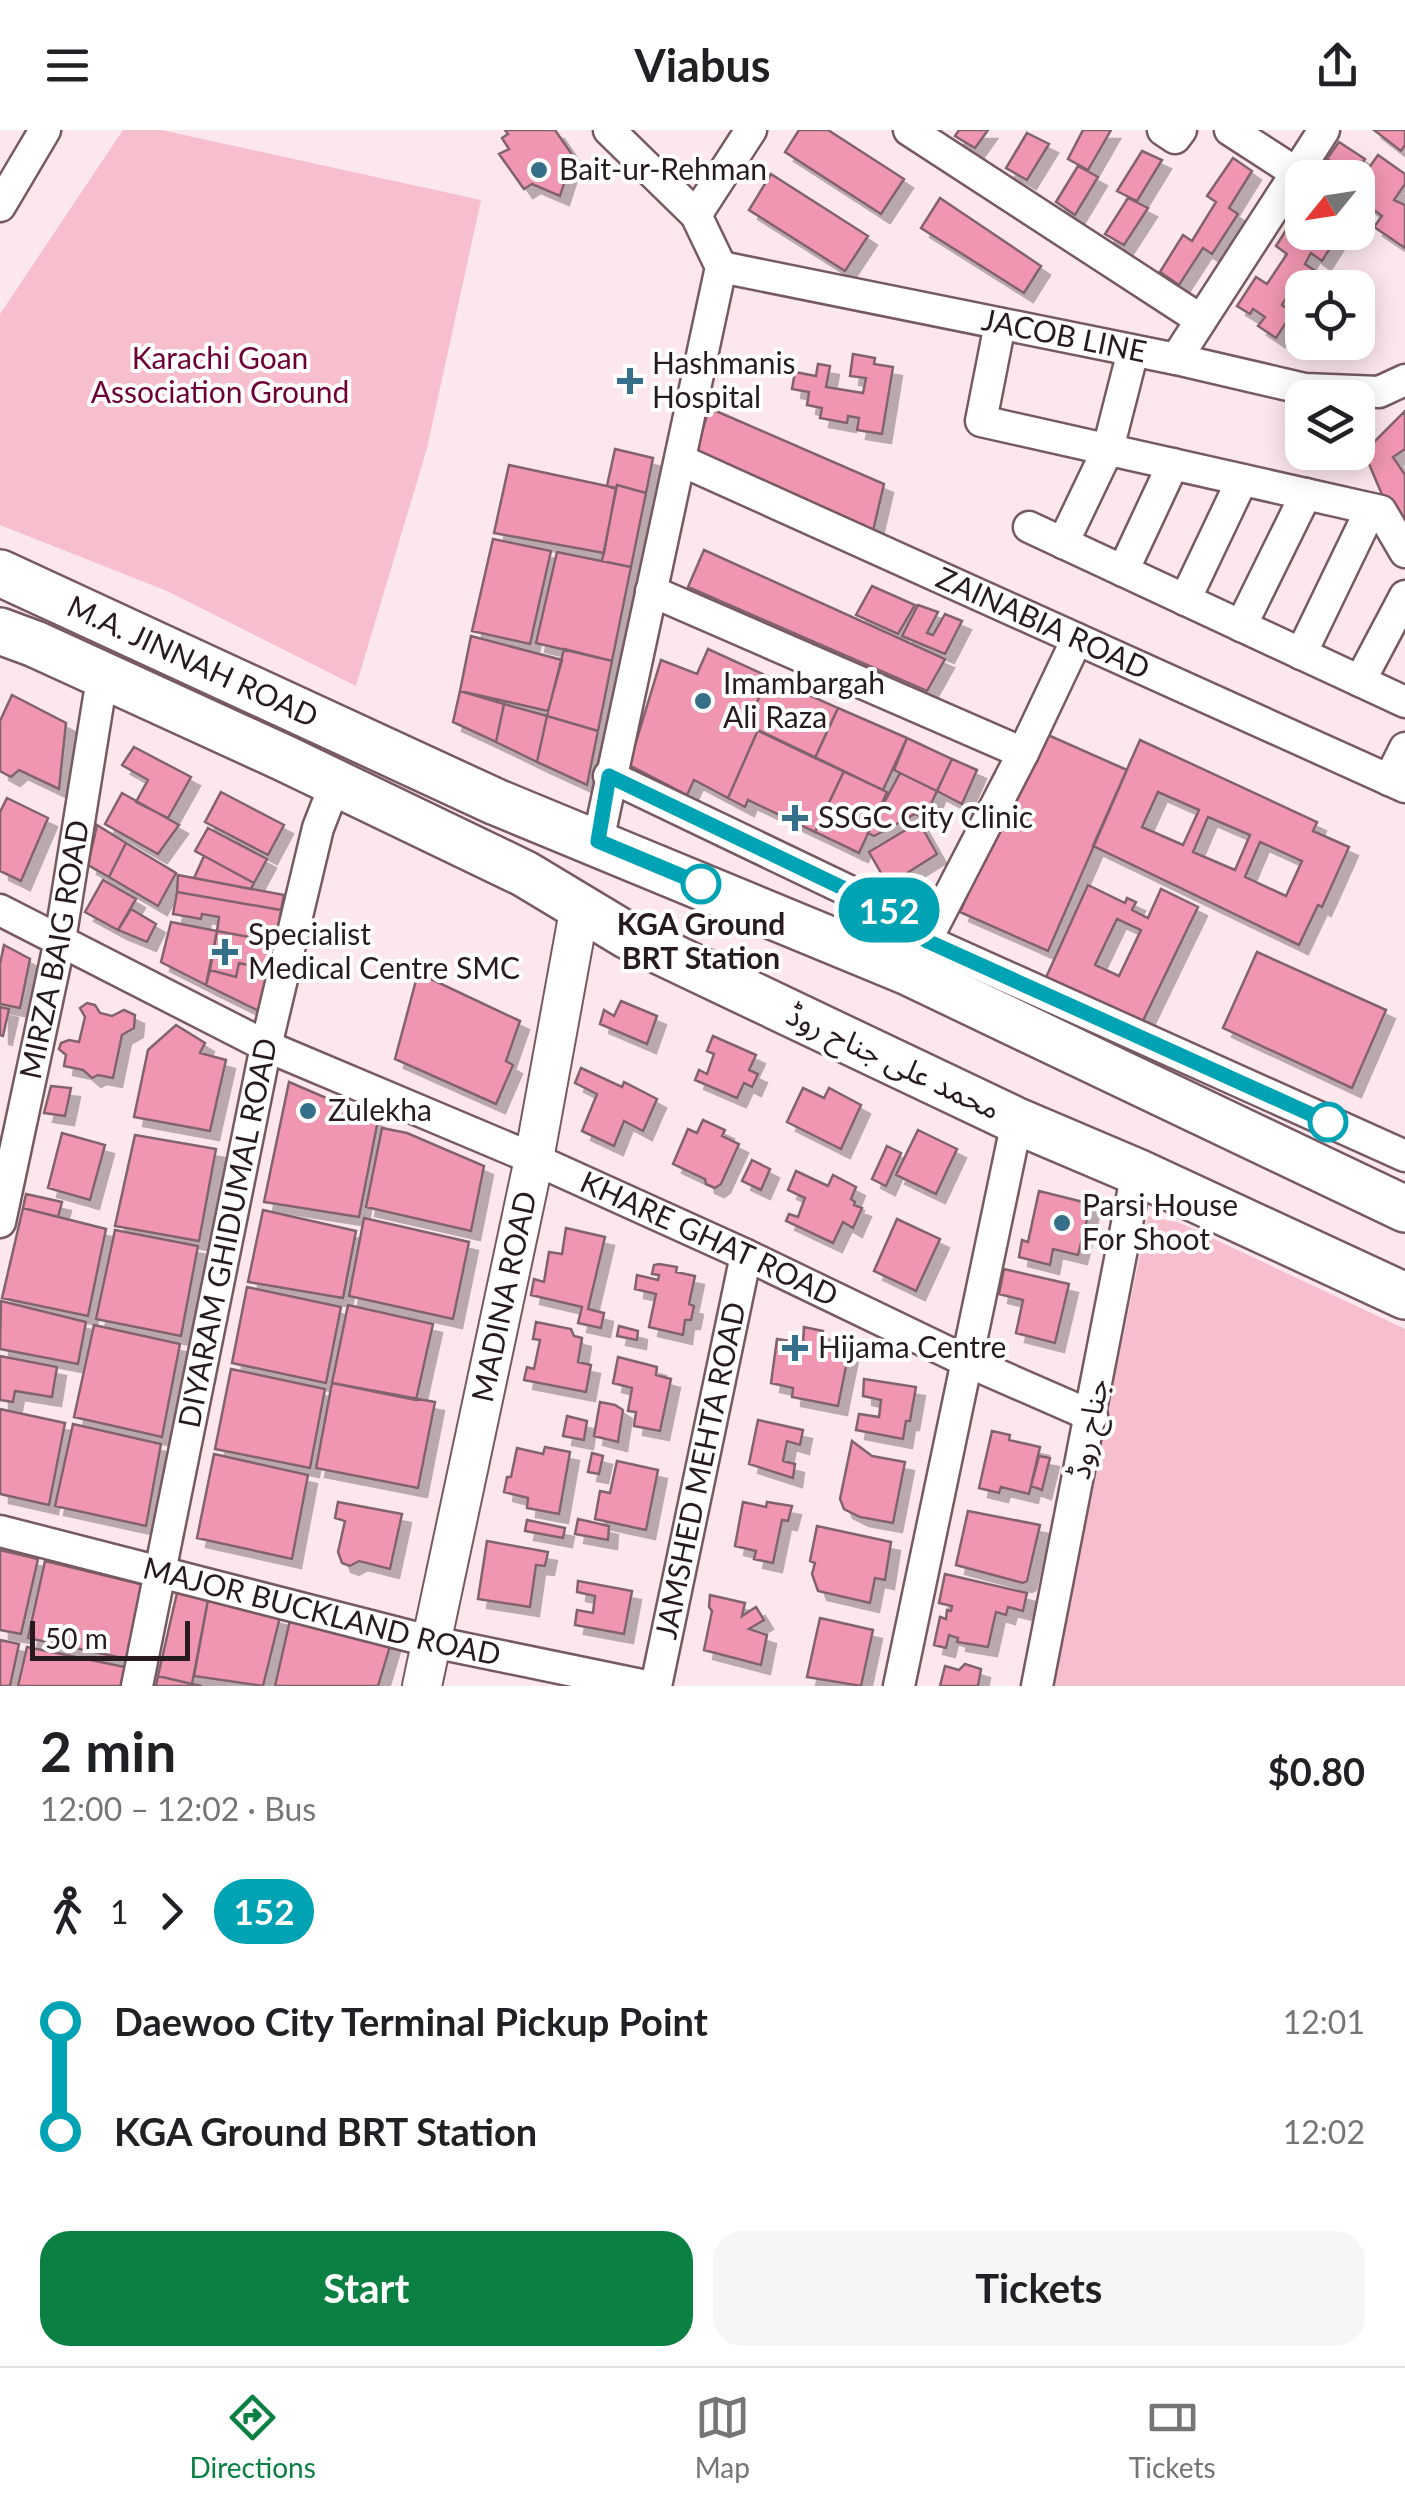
<!DOCTYPE html>
<meta charset="utf-8">
<style>
:root{--surface:#fff;--page:#f6f6f6;--text:#202124;--muted:#757577;--line:#e0e0e0;--accent:#0b8043}
body{margin:0;font-family:Lato,"Noto Sans Arabic",sans-serif;background:var(--page);color:var(--text);height:100vh;display:flex;flex-direction:column;font-size:38px;white-space:nowrap}
*{box-sizing:border-box;margin:0}
p{font-size:32px;color:var(--muted)}
.icon{flex:none;width:55px;height:55px;fill:none;stroke:currentColor;stroke-width:2;stroke-linecap:round;stroke-linejoin:round}
.map{position:relative;height:1556px;overflow:hidden}
.side{display:flex;flex-direction:column;background:var(--surface);flex:1}
.side>*{flex:none}
.badge{padding:0 20px;border-radius:32px;font-size:35px;line-height:65px}
.needle{width:65px;rotate:240deg}
.fabs{position:absolute;left:1285px;top:30px;display:grid;gap:20px}
.fabs a{display:grid;place-items:center;width:90px;height:90px;border-radius:20px;background:var(--surface);box-shadow:0 5px 25px #0003;font-size:50px}
.scale{position:absolute;left:30px;bottom:25px;width:160px;box-sizing:border-box;padding-left:10px;border:5px solid #281b1f;border-top:0;font-size:28px;line-height:35px;white-space:nowrap;color:#281b1f;-webkit-text-stroke:8px #fff;paint-order:stroke}
.map>.badge{position:absolute;translate:-50% -50%;box-shadow:0 0 0 5px #fff}
.legs{display:flex;align-items:center;gap:15px;height:110px;padding:0 40px;font-size:32px}
.legs p{margin-inline-start:auto}
.headline{display:flex;align-items:center;justify-content:space-between;height:170px;padding:0 40px}
h1{font-size:55px;font-weight:700;line-height:75px}
.cta{display:flex;gap:20px;margin-top:auto;padding:20px 40px}
.cta a{flex:1;height:115px;border-radius:30px;background:var(--accent);color:#fff;font-size:40px;font-weight:700;line-height:115px;text-align:center}
.cta a+a{background:var(--page);color:var(--text)}
ul{padding:0 40px;list-style:none}
li{display:flex;align-items:center;gap:35px;height:110px;font-size:38px}
li i{display:grid;place-items:center;width:15px;height:100%;margin:0 12px;background:currentColor}
li i::after{content:'';width:25px;height:25px;margin:-12px;border:8px solid;border-radius:50%;background:var(--surface)}
li p{margin-inline-start:auto}
li:first-child i{background:linear-gradient(#0000 50%,currentColor 0)}
li:last-child i{background:linear-gradient(currentColor 50%,#0000 0)}
header{display:flex;justify-content:space-between;align-items:center;height:130px;padding:0 40px;background:var(--surface);font-size:45px;font-weight:700}
.tabs{display:flex;justify-content:space-around;align-items:center;height:140px;border-top:2px solid var(--line);background:var(--surface);font-size:28px;color:var(--muted)}
.tabs a{display:grid;justify-items:center;gap:5px}
.tabs .active{color:var(--accent)}
.map>svg:first-child{display:block}
.green{fill:#f7bfce}
.building{fill:#f196b1;stroke:#82646c;stroke-width:2.5;fill-rule:evenodd;filter:url(#shadow)}
.lines{fill:none;stroke-linecap:round;stroke-linejoin:round}
.minor-casing{stroke:#775a61;stroke-width:35}
.major-casing{stroke:#775a61;stroke-width:42}
.highway-casing{stroke:#775a61;stroke-width:50}
.minor{stroke:#fff;stroke-width:30}
.major{stroke:#fff;stroke-width:38}
.highway{stroke:#fff;stroke-width:45}
.line-1-casing{stroke:#fff;stroke-width:22}
.line-1{stroke:#00a3b4;stroke-width:15}
.poi-dot{fill:#366f89;stroke:#fff;stroke-width:4}
.stop-1-dot{fill:#fff;stroke:#00a3b4;stroke-width:5}
.labels{text-anchor:middle;stroke-width:8;stroke-linejoin:round;paint-order:stroke}
.poi-label{font-size:30px;fill:#281b1f;stroke:#fff;text-anchor:start}
.street-label{font-size:30px;fill:#281b1f;stroke:#fff}
.park-label{font-size:30px;fill:#6e0035;stroke:#fff}
.stop-label{font-size:30px;font-weight:bold;fill:#281b1f;stroke:#fff}
</style>
<header><svg class="icon" aria-label="menu" viewBox="0 0 24 24"><path d="M4 6h16M4 12h16M4 18h16"/></svg>Viabus<svg class="icon" aria-label="share" viewBox="0 0 24 24"><path d="M12 15V3M7 8l5-5 5 5M5 13v7h14v-7"/></svg></header>
<div class="map">
<svg width="1405" height="1556" viewBox="0 0 1405 1556">
<defs>
<filter id="shadow"><feDropShadow dx="9" dy="9" stdDeviation="0" flood-color="#0004"/></filter>
</defs>
<rect width="100%" height="100%" fill="#fce7ec"/>
<path class="green" d="M123 0H161L481 70 427 318 356 556 167 461 0 395V184Z
M1148 1086 1180 1093 1405 1199V1556H1051Z"/>
<path class="building" d="M505 0H555L573 26 560 66 532 54 524 59 499 24 509 19 502 8 508 4Z
M799 0H828L904 49 881 84 785 22Z
M959 0H988L975 18 955 6Z
M1083 0H1111L1088 40 1068 29Z
M1374 0H1405V15L1401 21Z
M1027 3 1049 14 1027 50 1006 38Z
M1339 12 1365 29 1357 40 1364 45 1378 25 1405 44V54L1394 70 1405 75V118L1374 97 1382 86 1358 68V48H1322L1325 43 1329 46 1337 35 1327 29Z
M1142 21 1162 30 1137 71 1117 61Z
M1233 28 1252 41 1229 78 1238 84 1212 124 1203 118 1179 155 1160 142 1183 105 1192 111 1216 72 1207 66Z
M1078 36 1098 47 1075 85 1056 72Z
M771 44 868 106 845 141 749 80Z
M940 68 1041 136 1024 163 921 98Z
M1128 68 1148 78 1124 115 1105 104Z
M1297 83 1302 86V102L1318 105 1330 102 1337 107 1322 131 1311 123 1305 134 1328 149 1322 158H1302V179L1286 168 1282 175 1293 182 1276 208 1258 196 1265 187 1253 179 1250 184 1237 176 1256 147 1267 154 1287 124 1276 116Z
M853 224 875 228 874 234 893 237 882 304 857 300 859 288 848 286 847 293 820 288 822 278 807 275 809 262 792 259 795 242 816 246 818 234 830 236 826 257 863 263 866 248 850 246Z
M709 278 884 354 873 401 696 323Z
M1405 281V319L1393 327 1405 345V410L1402 412 1364 322Z
M615 319 653 328 646 363 617 355 616 359 607 356Z
M509 335 616 358 604 423 494 403Z
M617 355 646 363 631 437 602 431Z
M493 409 551 421 530 514 472 501Z
M704 420 945 529 927 561 688 457Z
M557 422 631 437 612 531 536 513Z
M872 456 915 475 898 504 856 485Z
M918 475 938 482 927 503 933 505 945 484 962 491 945 524 902 506Z
M471 506 562 530 548 581 460 561Z
M564 519 612 531 598 601 547 586Z
M708 519 769 547 746 595 758 600 728 668 694 650 687 665 629 635 661 530 697 544Z
M769 547 838 578 815 628 746 595Z
M460 561 504 574 496 612 453 592Z
M12 565 66 593 59 659 19 640 11 647 0 641V591Z
M504 574 547 586 537 632 496 612Z
M838 578 907 608 883 660 815 628Z
M547 586 598 601 587 655 537 632Z
M758 600 844 641 815 702 748 670 745 677 728 668Z
M1039 601 1127 640 1048 821 960 782Z
M907 608 952 629 937 661 894 640Z
M1140 610 1317 692 1313 701 1349 717 1322 777 1318 775 1299 815 1093 716ZM1158 662 1199 680 1183 715 1142 697ZM1208 687 1250 705 1235 740 1193 722ZM1260 712 1302 731 1286 766 1245 747Z
M134 617 191 647 168 688 136 672 148 650 122 635Z
M952 629 977 640 962 674 937 661Z
M844 641 887 662 859 723 815 702Z
M900 643 937 661 924 689 915 684 874 706 868 703Z
M221 662 284 695 268 725 205 692Z
M122 663 179 695 158 724 105 694Z
M7 668 48 688 21 751 0 741V682Z
M919 692 937 724 888 755 869 722Z
M97 695 126 713 109 747 88 735Z
M208 698 267 729 254 753 195 721Z
M126 713 176 743 158 776 109 747Z
M204 726 254 753 251 759 194 748Z
M178 745 284 765 281 780 177 762Z
M103 750 136 769 118 800 85 782Z
M1088 755 1125 773 1127 768 1136 772 1132 780 1148 788 1161 759 1198 777 1140 897 1044 852ZM1117 789 1141 800 1119 846 1095 835Z
M177 762 281 780 276 812 217 801 219 787 202 784 201 789 173 784Z
M131 779 156 794 147 812 118 800Z
M171 792 217 801 206 855 161 832Z
M217 801 276 812 270 840 239 833 236 847 210 840Z
M4 815 30 829 20 878 0 874V834Z
M1257 822 1386 880 1352 958 1223 898Z
M239 833 270 840 264 878 259 881 206 855 210 840 236 847Z
M418 843 520 891 506 931 513 935 496 974 395 929Z
M621 871 657 886 647 914 600 894 604 880 614 886Z
M87 873 95 875 100 883 112 886 124 880 135 885 134 898 122 905 113 948 98 945 92 948 83 940 64 936 66 925 59 919 61 913 69 910 79 912 85 887 80 878Z
M0 877 9 879 3 906 0 905Z
M176 895 205 913 200 923 226 930 210 1001 134 987 148 920Z
M713 906 756 925 749 940 758 944 752 957 744 953 737 968 695 950 699 940 707 944 714 924 707 921Z
M581 938 622 957 624 952 657 969 643 1001 624 991 614 1016 582 1001 597 964 575 953Z
M289 952 378 990 359 1087 264 1072Z
M51 956 71 958 65 986 44 983Z
M803 958 824 968 829 958 861 975 841 1019 787 992Z
M703 990 725 1000 722 1006 739 1014 721 1054 715 1058 706 1054 705 1049 673 1034 688 999 697 1003Z
M382 998 407 1003 484 1036 471 1101 366 1077Z
M918 1000 957 1019 936 1064 896 1045Z
M62 1003 105 1015 90 1070 48 1058Z
M135 1005 216 1019 199 1111 115 1096Z
M887 1016 901 1023 886 1056 872 1049Z
M752 1030 770 1039 761 1060 742 1051Z
M796 1041 828 1056 833 1045 856 1057 851 1069 855 1072 854 1075 862 1078 853 1098 843 1092 833 1113 786 1091 789 1084 798 1087 805 1068 788 1060Z
M1039 1061 1091 1074 1078 1125 1053 1119 1050 1135 1019 1127 1022 1110 1028 1112Z
M26 1064 62 1072 58 1087 23 1078Z
M23 1078 106 1099 88 1186 2 1168Z
M263 1080 356 1101 343 1168 248 1152Z
M364 1088 469 1112 453 1189 349 1166Z
M897 1089 940 1109 916 1161 874 1141Z
M566 1098 605 1107 588 1179 604 1183 601 1198 578 1193 582 1177 531 1165 534 1149 544 1152 549 1122 562 1124Z
M115 1100 198 1116 181 1206 96 1189Z
M659 1134 677 1137 676 1142 695 1146 689 1174 694 1176 691 1190H685L683 1205 649 1197 656 1164 635 1159 637 1145 658 1150 659 1145 652 1144 654 1135Z
M1004 1139 1069 1154 1055 1213 1016 1203 1023 1170 999 1164Z
M247 1157 341 1177 326 1253 232 1233Z
M1 1171 86 1192 78 1234 0 1219Z
M348 1175 433 1194 416 1270 332 1253Z
M536 1192 571 1199 574 1206 582 1208 578 1232 591 1235 586 1262 524 1250 527 1237 534 1239 540 1210 533 1209Z
M94 1195 180 1214 162 1307 74 1287Z
M619 1196 638 1201 637 1210 617 1206Z
M804 1197 823 1201 821 1217 849 1222 838 1276 792 1267 793 1258 771 1253 777 1209 803 1213Z
M0 1226 57 1237 52 1267 15 1261 13 1272 0 1270Z
M618 1227 657 1237 656 1245 671 1249 660 1301 634 1296 636 1282 628 1281 632 1258 613 1253Z
M231 1239 325 1259 310 1338 215 1319Z
M864 1249 916 1257 910 1291H906L903 1309 856 1300 859 1284 879 1287 881 1270 863 1266Z
M332 1253 435 1272 418 1358 316 1338Z
M600 1272 615 1275 623 1280 618 1312 594 1306Z
M0 1279 65 1293 49 1375 0 1364Z
M567 1286 587 1291 584 1310 563 1306Z
M758 1290 803 1300 800 1315 787 1311 783 1331 795 1334 793 1348 749 1334Z
M73 1294 161 1314 146 1396 55 1376Z
M992 1301 1010 1305 1009 1310 1040 1317 1029 1364 1001 1357 999 1363 979 1358Z
M852 1311 872 1326 905 1332 893 1393 860 1387 844 1379 840 1369Z
M545 1317 570 1322 559 1384 527 1378 528 1368 504 1362 507 1347H511L517 1318 543 1324Z
M592 1323 603 1326 599 1344 588 1342Z
M214 1324 308 1345 292 1429 197 1408Z
M1039 1326 1050 1328 1042 1360 1031 1356Z
M617 1331 658 1340 646 1400 595 1389 600 1361 610 1363Z
M338 1372 402 1384 390 1439 359 1431 350 1436 342 1433 338 1422 345 1391 335 1388Z
M743 1372 766 1377 767 1372 792 1376 788 1391 782 1390 773 1433 754 1429 756 1421 735 1416Z
M968 1381 1040 1395 1027 1451 1023 1453 956 1435Z
M578 1389 609 1396 608 1410 575 1404Z
M527 1390 565 1398 563 1408 525 1401Z
M817 1396 891 1412 885 1450 875 1448 870 1473 818 1461 812 1444 815 1433 810 1431Z
M487 1411 548 1422 545 1436 536 1435 530 1477 478 1469Z
M0 1420 38 1429 21 1504 0 1500Z
M45 1431 144 1455 127 1529 28 1508Z
M945 1444 1027 1463 1023 1481 1008 1477 1006 1485 996 1482 988 1517 957 1512 958 1508 949 1505 946 1518 934 1515 940 1487 946 1489 947 1480 951 1481 952 1476 939 1473Z
M578 1451 632 1461 624 1504 575 1495 577 1480 593 1483 595 1466 577 1462Z
M177 1463 208 1470 192 1554 158 1546Z
M710 1465 745 1473 742 1486 756 1477 764 1490 749 1499 767 1505 761 1535 704 1520 712 1481 709 1477Z
M208 1470 280 1487 263 1556 194 1546Z
M820 1488 873 1500 861 1556 807 1547Z
M290 1490 391 1513 378 1556H275Z
M0 1510 19 1514 10 1556H0Z
M27 1517 125 1537 121 1556H18Z
M965 1534 981 1539 978 1556H940L945 1536 959 1540Z
M158 1546 192 1554 202 1556H156Z"/>
<g class="lines">
<g class="minor-casing">
<g id="minor">
<path d="M909 0 1201 190"/>
<path d="M1163 0 1175 8 1181 0"/>
<path d="M1230 0 1295 42"/>
<path d="M0 76 45 0"/>
<path d="M696 85 751 0"/>
<path id="s1" d="M721 137 1176 229 1305 259 1379 262 1405 250"/>
<path d="M1000 194 981 291 1381 381 1405 422"/>
<path d="M1176 229 1324 0"/>
<path id="s2" d="M680 330 1405 657"/>
<path d="M1029 397 1405 572"/>
<path d="M1063 413 1108 319 1133 221"/>
<path d="M1123 441 1173 334"/>
<path d="M651 461 1023 623"/>
<path d="M1185 470 1242 350"/>
<path d="M1241 496 1306 364"/>
<path d="M1301 524 1371 379"/>
<path d="M1360 551 1405 466"/>
<path d="M609 646 893 782 927 811 1405 1026"/>
<path d="M1389 650 1405 618"/>
<path d="M598 711 721 137 696 85 609 0"/>
<path id="s3" d="M0 780 266 916 534 1029 746 1125 964 1230 1092 1286"/>
<path d="M917 828 1023 623 1077 509"/>
<path id="s4" d="M0 1092 60 810 99 567 108 548"/>
<path id="s5" d="M0 1401 433 1512 646 1556"/>
<path id="s6" d="M137 1556 266 916 318 698 336 652"/>
<path id="s7" d="M656 1556 746 1125"/>
<path d="M899 1556 1017 991"/>
<path d="M1037 1556 1137 1042"/>
</g>
</g>
<g class="major-casing">
<g id="major">
<path id="s8" d="M422 1556 534 1029 580 776"/>
</g>
</g>
<g class="highway-casing">
<g id="highway">
<path id="s9" d="M0 443 496 672 908 842 1405 1079"/>
<path d="M0 501 35 514 284 628 525 744 628 806 1017 991 1137 1042 1405 1166"/>
</g>
</g>
<use href="#minor" class="minor"/>
<use href="#major" class="major"/>
<use href="#highway" class="highway"/>
</g>
<g class="lines">
<g class="line-1-casing">
<path id="line-1" d="M701 754 598 711 609 646 893 782 927 811 1328 992"/>
</g>
<use href="#line-1" class="line-1"/>
</g>
<g class="poi-dot">
<circle cx="539" cy="40" r="10"/>
<path d="M625 236h10v10h10v10h-10v10h-10v-10h-10v-10h10z"/>
<circle cx="703" cy="571" r="10"/>
<path d="M790 673h10v10h10v10h-10v10h-10v-10h-10v-10h10z"/>
<path d="M220 807h10v10h10v10h-10v10h-10v-10h-10v-10h10z"/>
<circle cx="308" cy="981" r="10"/>
<circle cx="1062" cy="1093" r="10"/>
<path d="M790 1203h10v10h10v10h-10v10h-10v-10h-10v-10h10z"/>
</g>
<g class="stop-1-dot">
<circle cx="701" cy="754" r="18"/>
<circle cx="1328" cy="992" r="18"/>
</g>
<g class="labels">
<g class="poi-label">
<text x="559" y="50">Bait-ur-Rehman</text>
<text x="652" y="244">Hashmanis<tspan x="652" dy="34">Hospital</tspan></text>
<text x="723" y="564">Imambargah<tspan x="723" dy="34">Ali Raza</tspan></text>
<text x="818" y="698">SSGC City Clinic</text>
<text x="248" y="815">Specialist<tspan x="248" dy="34">Medical Centre SMC</tspan></text>
<text x="328" y="991">Zulekha</text>
<text x="1082" y="1086">Parsi House<tspan x="1082" dy="34">For Shoot</tspan></text>
<text x="818" y="1228">Hijama Centre</text>
</g>
<g class="street-label">
<text dy="10" stroke="none"><textPath href="#s1" startOffset="350">JACOB LINE</textPath></text>
<text dy="10" stroke="none"><textPath href="#s2" startOffset="398">ZAINABIA ROAD</textPath></text>
<text dy="10" stroke="none"><textPath href="#s9" startOffset="212">M.A. JINNAH ROAD</textPath></text>
<text dy="10" stroke="none"><textPath href="#s4" startOffset="278">MIRZA BAIG ROAD</textPath></text>
<text transform="translate(893 932) rotate(25)" y="10">محمد علی جناح روڈ</text>
<text dy="10" stroke="none"><textPath href="#s6" startOffset="462">DIYARAM GHIDUMAL ROAD</textPath></text>
<text dy="10" stroke="none"><textPath href="#s3" startOffset="782">KHARE GHAT ROAD</textPath></text>
<text dy="10" stroke="none"><textPath href="#s8" startOffset="398">MADINA ROAD</textPath></text>
<text transform="translate(1089 1299) rotate(-79)" y="10">جناح روڈ</text>
<text dy="10" stroke="none"><textPath href="#s7" startOffset="220">JAMSHED MEHTA ROAD</textPath></text>
<text dy="10" stroke="none"><textPath href="#s5" startOffset="332">MAJOR BUCKLAND ROAD</textPath></text>
</g>
<g class="park-label">
<text x="220" y="239">Karachi Goan<tspan x="220" dy="34">Association Ground</tspan></text>
</g>
<g class="stop-label">
<text x="701" y="805">KGA Ground<tspan x="701" dy="34">BRT Station</tspan></text>
</g>
</g>
</svg>
<div class="fabs">
<a><svg class="needle" viewBox="-14 -14 28 28"><path d="M0-13l5 13h-10z" fill="#e53935"/><path d="M0 13l5-13h-10z" fill="#757577"/></svg></a>
<a><svg class="icon" aria-label="locate" viewBox="0 0 24 24"><circle cx="12" cy="12" r="6"/><path d="M12 2v4M12 18v4M2 12h4M18 12h4"/></svg></a>
<a><svg class="icon" aria-label="layers" viewBox="0 0 24 24"><path d="M12 4l9 5-9 5-9-5zM3 14l9 5 9-5"/></svg></a>
</div>
<div class="scale">50 m</div>
<b class="badge" style="left:889px;top:780px;background:#00a3b4;color:#fff">152</b>
</div>
<section class="side">
<div class="headline"><div><h1>2 min</h1><p>12:00 – 12:02 · Bus</p></div><b>$0.80</b></div>
<div class="legs"><svg class="icon" aria-label="walk" viewBox="0 0 24 24"><circle cx="13" cy="4" r="2"/><path d="M13 8l-2 6 4 7M11 14l-3 7M7 12l3-4h3l4 4"/></svg>1<svg class="icon" aria-label="forward" viewBox="0 0 24 24"><path d="M9 5l7 7-7 7"/></svg><b class="badge" style="background:#00a3b4;color:#fff">152</b></div>
<ul>
<li><i style="color:#00a3b4"></i><b>Daewoo City Terminal Pickup Point</b><p>12:01</p></li>
<li><i style="color:#00a3b4"></i><b>KGA Ground BRT Station</b><p>12:02</p></li>
</ul>
<div class="cta"><a>Start</a><a>Tickets</a></div>
</section>
<nav class="tabs">
<a class="active"><svg class="icon" aria-label="directions" viewBox="0 0 24 24"><path d="M12 3l9 9-9 9-9-9zM9 14v-3h6M13 9l2 2-2 2"/></svg>Directions</a>
<a><svg class="icon" aria-label="map" viewBox="0 0 24 24"><path d="M3 6l6-2 6 2 6-2v14l-6 2-6-2-6 2zM9 4v14M15 6v14"/></svg>Map</a>
<a><svg class="icon" aria-label="tickets" viewBox="0 0 24 24"><path d="M3 7h18v10H3zM15 7v10"/></svg>Tickets</a>
</nav>
